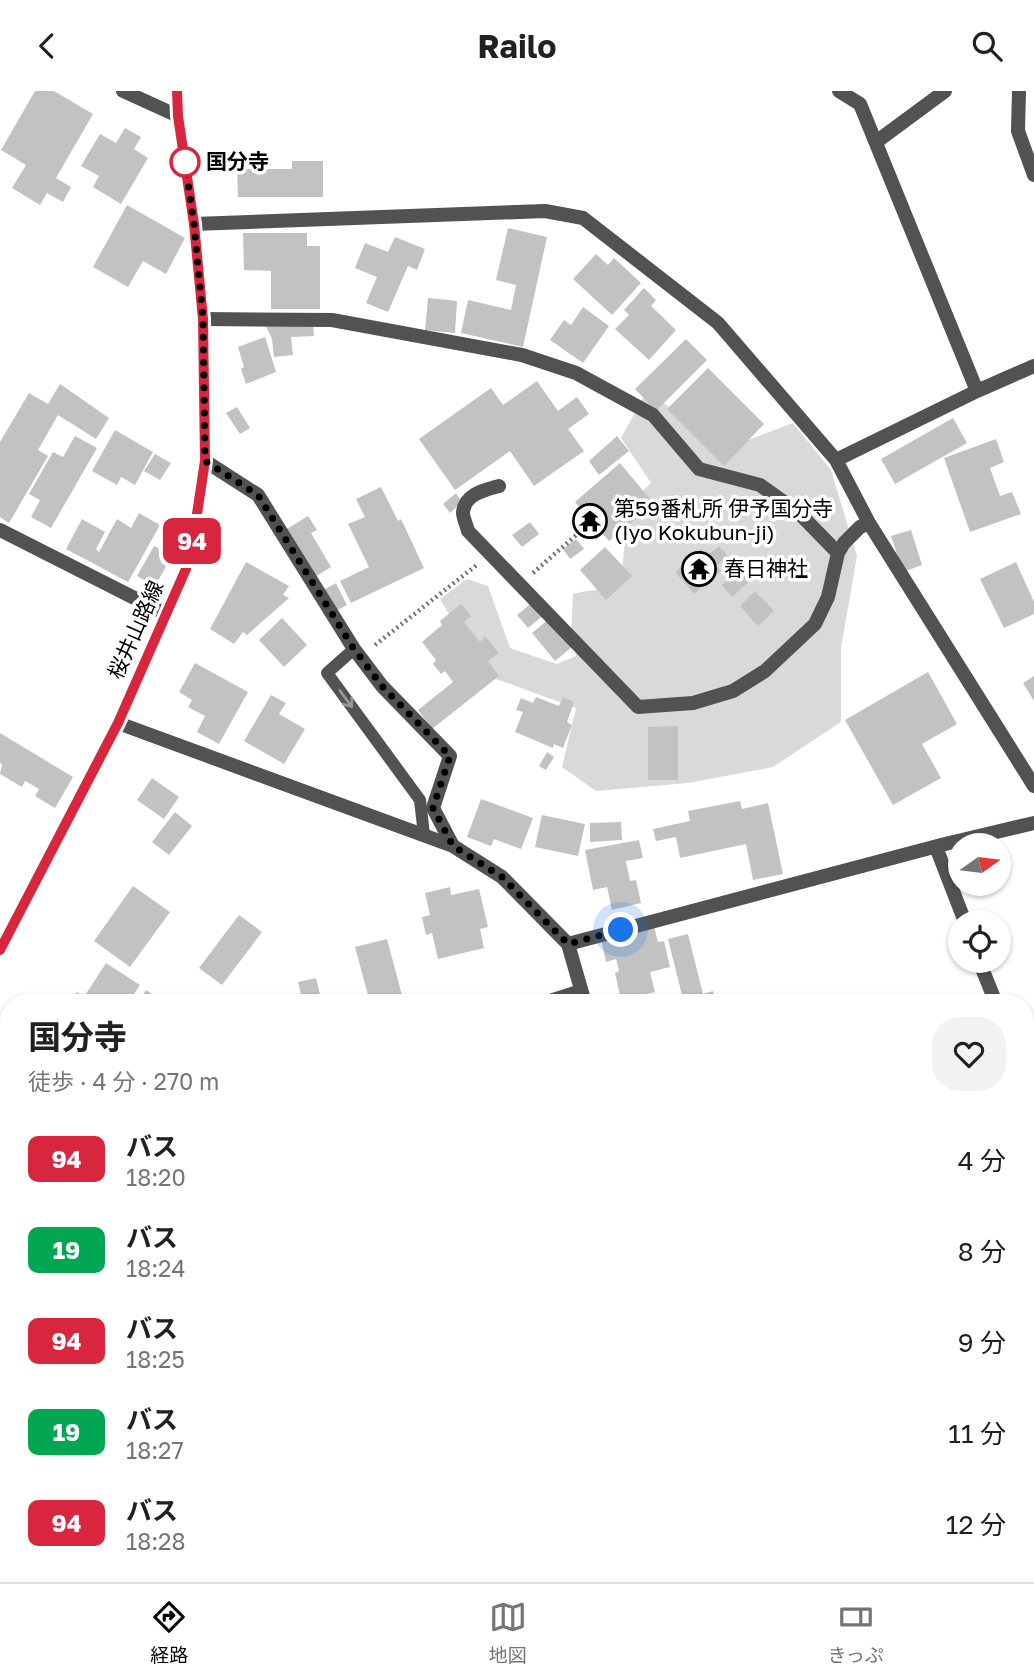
<!DOCTYPE html>
<html lang="ja">
<meta charset="utf-8">
<style>
:root{--surface:#fff;--page:#f2f2f2;--text:#202124;--muted:#757577;--line:#e0e0e0;--accent:#000}
body{margin:0;font-family:"Golos Text","Noto Sans JP",sans-serif;background:var(--page);color:var(--text);height:100vh;display:flex;flex-direction:column;font-size:26px;white-space:nowrap}
*{box-sizing:border-box;margin:0}
p{font-size:23px;color:var(--muted)}
.icon{flex:none;width:38px;height:38px;fill:none;stroke:currentColor;stroke-width:2;stroke-linecap:round;stroke-linejoin:round}
.map{position:relative;flex:1;overflow:hidden}
.drawer{position:absolute;left:0px;top:903px;width:1034px;height:588px;display:flex;flex-direction:column;background:var(--surface);border-radius:28px 28px 0 0;box-shadow:0 2px 5px #0004}
.drawer>*{flex:none}
.badge{padding:0 14px;border-radius:10px;font-size:24px;line-height:46px}
.needle{width:46px;rotate:76deg}
.controls{position:absolute;left:948px;top:742px;display:grid;gap:14px}
.controls a{display:grid;place-items:center;width:63px;height:63px;border-radius:50%;background:var(--surface);box-shadow:0 2px 5px #0004;font-size:35px}
.you{position:absolute;width:35px;height:35px;margin:-18px;border:5px solid #fff;border-radius:50%;background:#1a73e8;box-shadow:0 0 0 10px #1a73e833}
.map>.badge{position:absolute;translate:-50% -50%;box-shadow:0 0 0 4px #fff}
.round{display:grid;place-items:center;flex:none;width:74px;height:74px;border-radius:28px;background:var(--page)}
.overview{display:flex;align-items:center;justify-content:space-between;height:119px;padding:0 28px}
h1{font-size:33px;font-weight:700;line-height:52px}
ul{padding:0;list-style:none}
li{display:flex;align-items:center;gap:21px;height:91px;padding:0 28px}
li div{flex:1}
li b{display:block;font-size:26px}
li em{font-style:normal}
li .badge{min-width:77px;font-weight:700;text-align:center}
header{display:flex;justify-content:space-between;align-items:center;height:91px;padding:0 28px;background:var(--surface);font-size:32px;font-weight:700}
.tabs{display:flex;justify-content:space-around;align-items:center;height:98px;border-top:2px solid var(--line);background:var(--surface);font-size:19px;color:var(--muted)}
.tabs a{display:grid;justify-items:center;gap:4px}
.tabs .selected{color:var(--accent)}
.map>svg:first-child{display:block}
.green{fill:#d9d9d9}
.building{fill:#c2c2c2}
.lines{fill:none;stroke-linecap:round;stroke-linejoin:round}
.path{stroke:#747474;stroke-width:4.5;stroke-dasharray:2 3.5;stroke-linecap:butt}
.lane{stroke:#525252;stroke-width:12}
.street{stroke:#525252;stroke-width:14}
.secondary{stroke:#1f1f1f;stroke-width:14}
.oneway{stroke:#979797}
.line-casing{stroke:#fff;stroke-width:16}
.line{stroke:#d7263d;stroke-width:10}
.walk{stroke:#000;stroke-width:7;stroke-dasharray:0 12.6}
.stop-dot{fill:#fff;stroke:#d7263d;stroke-width:3.5}
.labels{text-anchor:middle;stroke-width:7;stroke-linejoin:round;paint-order:stroke}
.stop-label{font-size:21px;font-weight:bold;fill:#000;stroke:#fff;text-anchor:start}
.poi-label{font-size:21px;fill:#000;stroke:#fff;text-anchor:start}
.street-label{font-size:21px;fill:#000;stroke:#fff}
</style>
<header><svg class="icon" aria-label="back" viewBox="0 0 24 24"><path d="M15 5l-7 7 7 7"/></svg>Railo<svg class="icon" aria-label="search" viewBox="0 0 24 24"><circle cx="10" cy="10" r="6"/><path d="M15 15l6 6"/></svg></header>
<div class="map">
<svg width="1034" height="1491" viewBox="0 0 1034 1491">
<rect width="100%" height="100%" fill="#fff"/>
<path class="green" d="M648 298 719 360 793 332 831 379 857 465 841 557V631L773 676 688 692 596 700 562 676 576 617 485 584 440 508 467 488 488 495 510 557 557 573 576 565 571 544 573 503 587 500 620 497 625 450 610 430 651 392 621 347Z
M1034 1052V1135L1026 1130V1076Z
M1026 1250H1034V1491H1000L996 1482H1026Z"/>
<path class="building" d="M35 0H54L93 23 56 87 71 96 63 111 47 102 40 114 12 97 26 74 1 59Z
M125 37 141 46 134 58 148 67 121 113 93 96 99 85 81 75 100 43 116 52Z
M292 70H323V106H238L237 78H292Z
M127 114 185 147 166 183 143 170 128 196 93 176Z
M508 137 547 146 523 256 461 242 468 209 511 219 516 194 496 189Z
M243 142H307V155H320V218H271V180L244 179Z
M395 146 425 158 417 179 408 175 388 221 366 212 377 186 355 177 365 152 388 161Z
M596 163 608 174 614 167 641 192 612 224 573 188Z
M644 197 656 209 651 215 676 239 649 269 615 238 629 224 624 219Z
M428 207 457 210 455 242 425 239Z
M583 216 609 235 583 272 550 249 564 229 571 234Z
M313 230 314 245 291 246 293 264 274 266 272 248 265 233Z
M265 246 276 281 246 293 241 278 244 276 238 256Z
M686 248 707 269 656 320 635 298Z
M708 277 764 333 724 375 667 318Z
M537 290 558 320 577 306 589 323 568 338 584 360 534 395 510 360 455 399 419 348 491 297 503 314Z
M60 293 109 327 96 348 58 324 38 359 48 365 9 432 0 426V351L29 302 48 313Z
M237 316 250 337 240 343 226 322Z
M953 327 967 352 895 393 881 368Z
M115 339 153 361 135 394 121 386 117 394 92 380Z
M75 345 97 357 51 437 31 426 40 409 29 403 53 361 63 366Z
M617 345 629 360 599 384 589 370Z
M996 348 1004 371 990 377 1000 405 1012 401 1021 423 970 441 944 367Z
M155 363 171 372 160 389 144 380Z
M620 372 654 413 609 450 603 443 596 449 574 423 580 417 575 411Z
M381 396 398 430 401 428 424 477 351 512 340 490 369 476 348 433 365 426 356 408Z
M456 402 462 411 450 422 443 413Z
M139 422 160 434 128 491 66 458 82 428 105 441 96 458 99 461 117 428 131 437Z
M308 425 317 439 311 442 331 476 310 489 282 441Z
M530 431 539 443 522 456 512 444Z
M911 439 922 474 903 481 891 445Z
M576 448 584 458 570 468 563 458Z
M154 455 172 465 155 495 137 485Z
M719 455 728 465 716 475 721 480 694 503 675 481 701 458 707 465Z
M605 456 632 485 606 509 580 479Z
M246 471 289 495 283 504 289 507 247 544 243 541 234 553 210 538Z
M1016 471 1034 511V523L1004 537 980 488Z
M739 479 749 491 732 506 722 494Z
M336 492 347 514 332 522 320 501Z
M755 500 774 520 758 535 740 515Z
M534 510 545 523 528 537 517 524Z
M461 513 471 525 464 531 480 551 485 545 499 562 488 570 499 585 432 638 418 619 453 591 445 580 441 583 433 573 436 569 422 551 442 534 440 530Z
M282 527 307 554 284 576 259 549Z
M549 528 572 556 555 570 532 542Z
M195 572 248 601 219 653 197 641 205 625 188 616 192 609 179 601Z
M928 581 957 633 922 653 941 687 893 714 845 629Z
M1034 585V610L1023 592Z
M271 604 286 612 279 623 305 638 284 673 244 650Z
M536 606 559 615 563 606 574 611 567 631 572 634 563 657 554 653 553 657 515 641 523 621 516 619 521 607 533 612Z
M678 635V689H648V636Z
M0 642 73 686 55 717 35 705 39 698 25 690 22 696 0 683 2 673 0 672Z
M547 661 554 666 546 679 539 675Z
M152 687 179 706 164 728 137 709Z
M481 708 533 727 521 758 494 748 491 755 467 746Z
M740 710 742 718 768 712 783 783 753 789 746 753 680 767 676 746 656 750 653 738 690 730 688 720Z
M175 721 192 735 169 764 152 751Z
M542 724 585 733 578 765 535 756Z
M621 731 622 749 590 751V732Z
M639 749 643 767 626 770 630 790 636 789 641 812 612 819 607 796 593 799 585 759Z
M133 795 170 821 130 876 94 850Z
M450 796 451 804 479 798 488 836 480 838 484 857 438 868 432 842 426 844 422 826 430 824 425 802Z
M239 824 262 841 222 894 199 877Z
M654 835 658 851 664 850 670 876 650 881 655 901 621 909 615 882 619 880 616 868 606 871 601 848Z
M688 843 703 903 713 900 716 912H673L683 908 668 848Z
M387 848 404 912H357L369 908 355 856Z
M106 872 140 894 128 912H70L77 901 84 906Z
M316 887 322 912H303L298 891Z
M146 899 166 912H138Z
M9 1034V1091L5 1093 0 1083V1068L4 1066 0 1058V1038Z
M9 1204V1245L0 1249V1208Z
M9 1248V1269L0 1273V1252Z
M59 1482H92L86 1491H73Z
M102 1482H172L166 1491H96Z
M327 1482H352L347 1491H325L323 1490Z
M898 1482H918L923 1491H903Z"/>
<g class="lines">
<path class="path" d="M533 482 582 439
M375 554 478 473"/>
<path class="lane" d="M354 558 327 582 420 709 424 744"/>
<path class="street" d="M123 0 178 25
M839 0 860 13 977 300
M1019 0 1018 40 1034 84
M876 51 945 0
M194 133 545 120 583 127 718 232 836 369 869 432 1034 695
M203 228 332 229 522 264 576 282 653 324 699 378 760 394 798 421 838 462
M836 369 977 300 1034 275
M205 370 258 404 354 558 382 595 450 665 433 717 453 755
M499 395C485 399 464 403 463 422 463 427 467 435 468 440L638 616 693 612 733 600 765 580 815 533 828 506 838 462 844 452 860 436 869 432
M0 439 166 523
M118 632 453 755 502 786 568 853 585 912
M936 756 965 831
M568 853 945 753 1034 732
M979 870 996 912
M544 912 581 900
M1026 977 1034 991
M1026 1028 1034 1000
M0 1103 9 1100
M1026 1151 1034 1156
M983 1482 987 1491"/>
<path class="secondary" d="M0 859 118 632 186 478 195 436 205 370 203 228 194 133 178 25 177 0
M0 1322 9 1327
M277 1482 292 1491"/>
</g>
<defs><path id="oneway-shaft" d="M-6 0H5M1.5-3L5.5 0L1.5 3" fill="none" stroke-width="1.6" stroke-linecap="round" stroke-linejoin="round" transform="scale(1.75)"/></defs>
<use class="oneway" href="#oneway-shaft" transform="translate(346 608) rotate(54)"/>
<g class="lines">
<g class="line-casing">
<path id="line" d="M0 859 118 632 186 478 195 436 205 370 203 228 194 133 178 25 177 0"/>
</g>
<use href="#line" class="line"/>
<path class="walk" d="M185 71 194 133 203 228 205 370 258 404 354 558 382 595 450 665 433 717 453 755 502 786 568 853 621 839"/>
</g>
<defs>
<g id="temple-ring" transform="scale(1.75)"><circle r="9.5" fill="#fff" stroke="#000" stroke-width="1.5"/><path d="M0-6L5-2H3V0L6.5 2.5H4V6H1.5V3h-3V6H-4V2.5H-6.5L-3 0V-2H-5Z" fill="#000"/></g>
</defs>
<g fill-rule="evenodd">
<use href="#temple-ring" x="590" y="430"/>
<use href="#temple-ring" x="699" y="478"/>
</g>
<circle class="stop-dot" cx="185" cy="71" r="14"/>
<g class="labels">
<g class="stop-label">
<text x="206" y="78">国分寺</text>
</g>
<g class="poi-label">
<text x="614" y="425">第59番札所 伊予国分寺<tspan x="614" dy="24">(Iyo Kokubun-ji)</tspan></text>
<text x="724" y="485">春日神社</text>
</g>
<g class="street-label">
<text transform="translate(136 539) rotate(-66)" y="7">桜井山路線</text>
</g>
</g>
</svg>
<div class="controls">
<a><svg class="needle" viewBox="-14 -14 28 28"><path d="M0-13l5 13h-10z" fill="#e53935"/><path d="M0 13l5-13h-10z" fill="#757577"/></svg></a>
<a><svg class="icon" aria-label="locate" viewBox="0 0 24 24"><circle cx="12" cy="12" r="6"/><path d="M12 2v4M12 18v4M2 12h4M18 12h4"/></svg></a>
</div>
<div class="you" style="left:621px;top:839px"></div>
<b class="badge" style="left:192px;top:450px;background:#d7263d;color:#fff">94</b>
<section class="drawer">
<div class="overview"><div><h1>国分寺</h1><p>徒歩 · 4 分 · 270 m</p></div><a class="round"><svg class="icon" aria-label="heart" viewBox="0 0 24 24"><path d="M12 20l-8-8c-3-5 5-10 8-4 3-6 11-1 8 4z"/></svg></a></div>
<ul>
<li><span class="badge" style="background:#d7263d;color:#fff">94</span><div><b>バス</b><p>18:20</p></div><em>4 分</em></li>
<li><span class="badge" style="background:#00a651;color:#fff">19</span><div><b>バス</b><p>18:24</p></div><em>8 分</em></li>
<li><span class="badge" style="background:#d7263d;color:#fff">94</span><div><b>バス</b><p>18:25</p></div><em>9 分</em></li>
<li><span class="badge" style="background:#00a651;color:#fff">19</span><div><b>バス</b><p>18:27</p></div><em>11 分</em></li>
<li><span class="badge" style="background:#d7263d;color:#fff">94</span><div><b>バス</b><p>18:28</p></div><em>12 分</em></li>
</ul>
</section>
</div>
<nav class="tabs">
<a class="selected"><svg class="icon" aria-label="directions" viewBox="0 0 24 24"><path d="M12 3l9 9-9 9-9-9zM9 14v-3h6M13 9l2 2-2 2"/></svg>経路</a>
<a><svg class="icon" aria-label="map" viewBox="0 0 24 24"><path d="M3 6l6-2 6 2 6-2v14l-6 2-6-2-6 2zM9 4v14M15 6v14"/></svg>地図</a>
<a><svg class="icon" aria-label="tickets" viewBox="0 0 24 24"><path d="M3 7h18v10H3zM15 7v10"/></svg>きっぷ</a>
</nav>
